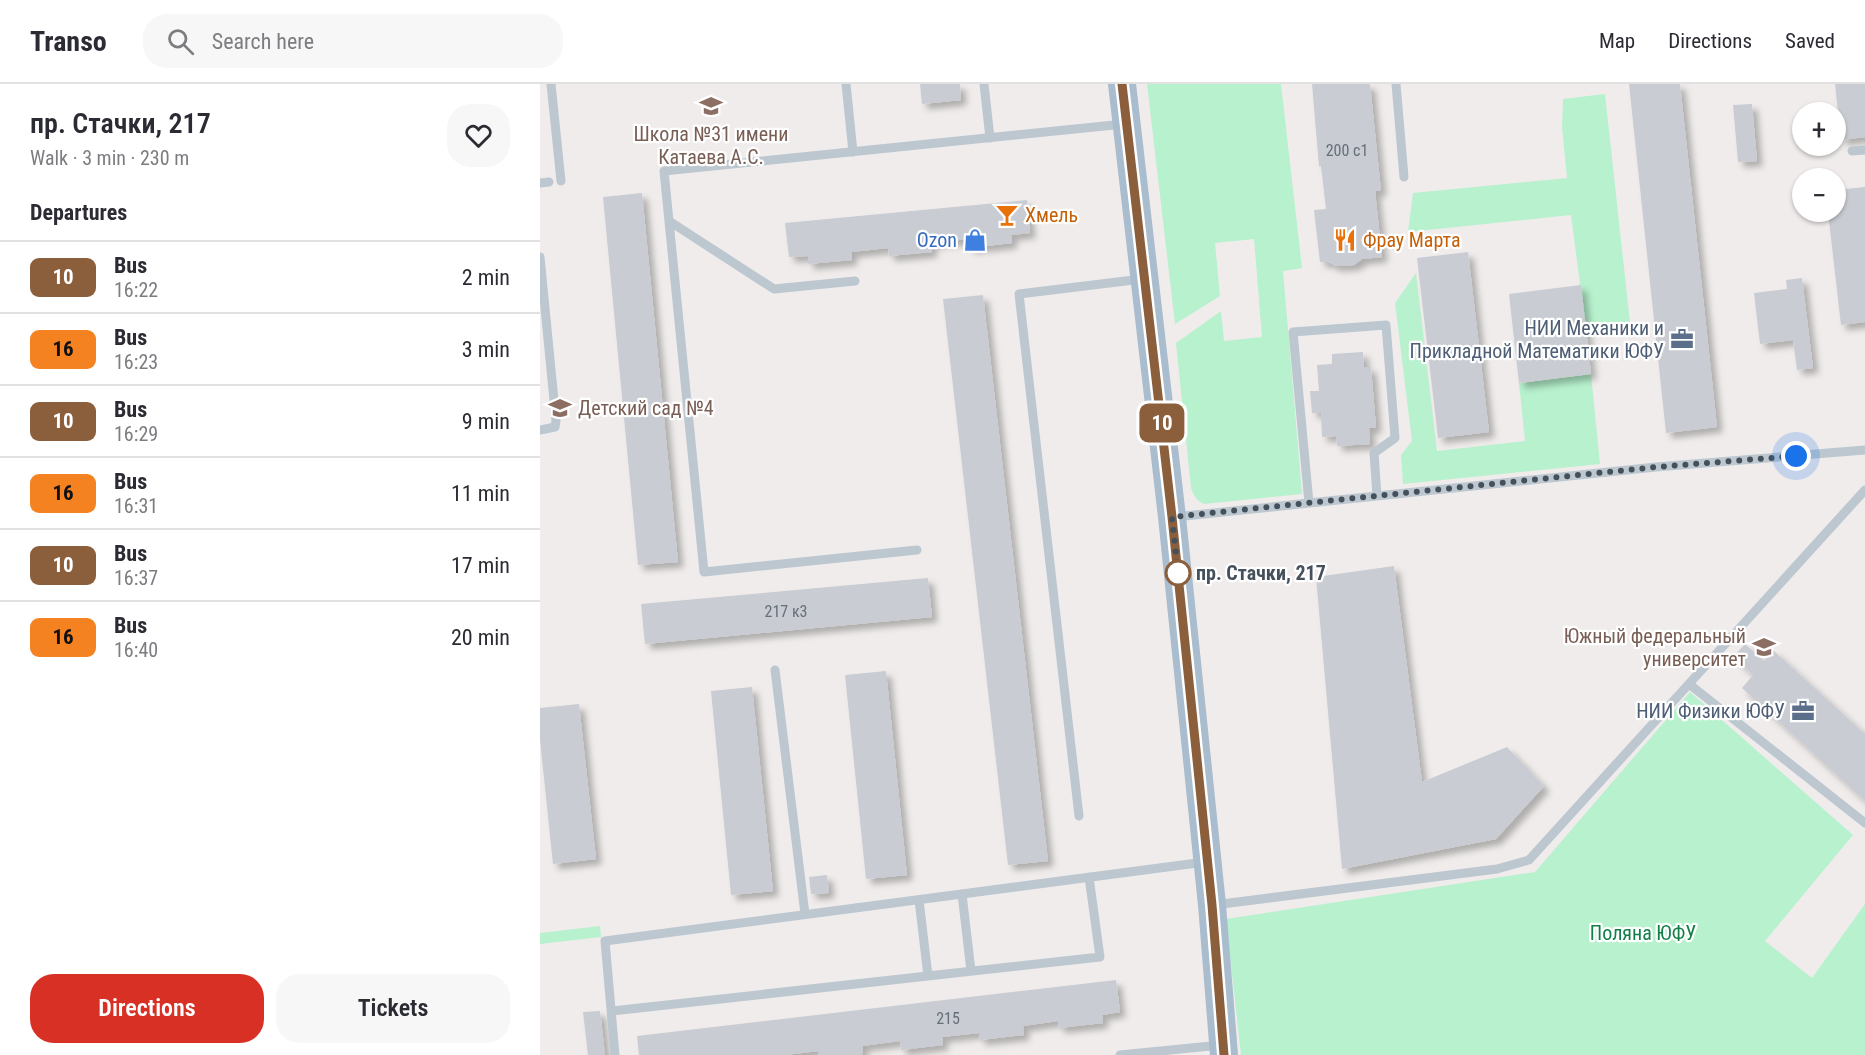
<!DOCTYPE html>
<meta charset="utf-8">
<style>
:root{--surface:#fff;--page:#f7f7f7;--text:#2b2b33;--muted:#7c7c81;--line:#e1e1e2;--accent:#d93025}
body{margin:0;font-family:"Roboto Condensed",sans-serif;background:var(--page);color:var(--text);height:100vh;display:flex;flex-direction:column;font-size:22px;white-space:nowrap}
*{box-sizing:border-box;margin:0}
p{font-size:20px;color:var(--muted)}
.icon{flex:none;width:33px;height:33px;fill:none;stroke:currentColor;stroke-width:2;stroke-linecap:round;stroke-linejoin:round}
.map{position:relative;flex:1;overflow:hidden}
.details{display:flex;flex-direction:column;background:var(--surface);width:540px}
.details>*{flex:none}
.badge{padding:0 12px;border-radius:9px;font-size:21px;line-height:39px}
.controls{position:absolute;left:1252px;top:18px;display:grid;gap:12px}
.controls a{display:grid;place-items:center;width:54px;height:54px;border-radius:50%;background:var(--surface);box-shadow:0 2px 4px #0004;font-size:30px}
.you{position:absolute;width:30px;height:30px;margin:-15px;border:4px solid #fff;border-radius:50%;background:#1a73e8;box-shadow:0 0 0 9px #1a73e833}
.map>.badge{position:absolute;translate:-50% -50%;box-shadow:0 0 0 3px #fff}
h2{padding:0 30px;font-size:22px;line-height:54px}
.round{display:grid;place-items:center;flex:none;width:63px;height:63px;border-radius:24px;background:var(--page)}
.headline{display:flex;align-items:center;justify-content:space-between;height:102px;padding:0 30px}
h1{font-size:28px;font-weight:600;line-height:45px}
.primary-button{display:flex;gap:12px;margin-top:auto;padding:12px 30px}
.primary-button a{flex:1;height:69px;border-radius:24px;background:var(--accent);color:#fff;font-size:24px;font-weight:600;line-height:69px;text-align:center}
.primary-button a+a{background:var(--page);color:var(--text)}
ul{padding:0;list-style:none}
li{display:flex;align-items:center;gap:18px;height:72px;padding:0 30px;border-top:2px solid var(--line)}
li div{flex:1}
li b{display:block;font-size:22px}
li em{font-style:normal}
li .badge{min-width:66px;font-weight:700;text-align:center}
header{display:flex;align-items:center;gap:36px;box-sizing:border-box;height:84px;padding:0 30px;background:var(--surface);border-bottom:2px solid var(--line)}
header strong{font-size:28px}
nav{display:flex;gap:33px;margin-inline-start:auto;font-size:21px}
.search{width:420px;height:54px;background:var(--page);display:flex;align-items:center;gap:15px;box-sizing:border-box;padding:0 21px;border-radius:24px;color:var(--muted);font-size:22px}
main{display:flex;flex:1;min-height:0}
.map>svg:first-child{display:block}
.green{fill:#b7f1cd}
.building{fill:#c9ccd2;filter:url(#shadow)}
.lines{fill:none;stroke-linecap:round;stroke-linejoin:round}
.service{stroke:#bcc7d0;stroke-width:9}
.primary{stroke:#aabdce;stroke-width:28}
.line-casing{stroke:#fff;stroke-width:14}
.line{stroke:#8b5e3c;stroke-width:9}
.walk{stroke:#44505b;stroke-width:6;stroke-dasharray:0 10.8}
.stop-dot{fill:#fff;stroke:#8b5e3c;stroke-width:3}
.labels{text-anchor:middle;stroke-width:4.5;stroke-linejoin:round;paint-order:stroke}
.number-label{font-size:16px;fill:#656f79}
.education-label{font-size:20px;fill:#785e54;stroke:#fff}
.food-label{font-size:20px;fill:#c56008;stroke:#fff;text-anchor:start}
.shop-label{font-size:20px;fill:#366cbe;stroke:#fff;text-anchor:end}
.service-label{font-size:20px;fill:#4e5e75;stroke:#fff;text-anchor:end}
.stop-label{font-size:20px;font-weight:bold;fill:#44505b;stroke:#fff;text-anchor:start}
.park-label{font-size:20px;fill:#118047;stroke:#fff}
</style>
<header>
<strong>Transo</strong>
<div class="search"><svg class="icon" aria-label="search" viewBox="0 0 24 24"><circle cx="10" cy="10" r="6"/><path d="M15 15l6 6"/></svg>Search here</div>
<nav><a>Map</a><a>Directions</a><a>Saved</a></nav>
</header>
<main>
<section class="details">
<div class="headline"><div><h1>пр. Стачки, 217</h1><p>Walk · 3 min · 230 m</p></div><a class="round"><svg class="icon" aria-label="heart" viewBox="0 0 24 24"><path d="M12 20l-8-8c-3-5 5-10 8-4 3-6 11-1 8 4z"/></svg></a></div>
<h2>Departures</h2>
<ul>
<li><span class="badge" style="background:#8b5e3c;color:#fff">10</span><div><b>Bus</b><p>16:22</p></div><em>2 min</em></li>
<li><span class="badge" style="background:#f58220;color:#111">16</span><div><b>Bus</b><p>16:23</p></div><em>3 min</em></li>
<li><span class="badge" style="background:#8b5e3c;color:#fff">10</span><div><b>Bus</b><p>16:29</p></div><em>9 min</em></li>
<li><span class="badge" style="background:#f58220;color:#111">16</span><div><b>Bus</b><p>16:31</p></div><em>11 min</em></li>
<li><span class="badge" style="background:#8b5e3c;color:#fff">10</span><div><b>Bus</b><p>16:37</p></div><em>17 min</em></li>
<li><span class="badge" style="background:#f58220;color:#111">16</span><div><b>Bus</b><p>16:40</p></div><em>20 min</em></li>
</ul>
<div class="primary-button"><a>Directions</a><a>Tickets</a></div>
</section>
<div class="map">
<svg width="1325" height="971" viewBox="0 0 1325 971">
<defs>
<filter id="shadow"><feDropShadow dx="5.5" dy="5.5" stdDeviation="3" flood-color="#0004"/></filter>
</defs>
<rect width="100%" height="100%" fill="#f0ecec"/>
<path class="green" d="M607 0H741L762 184 743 187 762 410 664 420C656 416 654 412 651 404L636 259 681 227 684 257 722 253 714 155 675 159 680 212 635 240Z
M1065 10 1091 248 1047 254 1031 131 868 148 873 109 1027 94 1022 43 1023 15Z
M876 189 897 367 985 357 979 299 1051 290 1060 380 863 400 861 371 872 357 855 219Z
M1150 608 1313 751 1225 857 1272 894 1325 820V971H701L686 835 995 788Z
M60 842 61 853 0 860V849Z"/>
<path class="building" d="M380 0H420L421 16 382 20Z
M772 0H830L841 107H835L842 173 822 175 814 181 796 182 788 178H780L774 126 786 125 781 82H779Z
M1089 0H1140L1177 343 1126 349Z
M1295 0H1325V53L1301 56Z
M1212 20 1217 77 1198 78 1193 21Z
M1325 103V238L1301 241 1288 128H1296V106Z
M102 109 138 478 98 481 63 113Z
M487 116 490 149 471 151 472 159 429 164 428 155 391 159 392 168 349 172 348 164 311 168 312 176 268 180V172L249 173 245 139Z
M928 168 949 348 898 354 877 174Z
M1262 194 1273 284 1257 286 1253 256 1220 260 1214 209 1247 205 1246 196Z
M1041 201 1051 290 979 299 969 210Z
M443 211 508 777 468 781 403 215Z
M823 268 824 283H831L836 344H829L830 360 797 362 796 352 782 353 781 329H772L770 307H779L777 281 792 280V270Z
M854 482 882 698 967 663 1004 702 956 755 802 785 776 493Z
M388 494 392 533 105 560 101 520Z
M1205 560 1224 577 1233 566 1325 650V717L1202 604 1213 591 1193 573Z
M346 587 367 791 326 795 305 591Z
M212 603 233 807 191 811 171 607Z
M39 620 56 775 13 780 0 656V624Z
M287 791 289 809 271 810 269 793Z
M576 896 580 928 562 931 563 939 519 944 518 937 483 942 484 951 440 956 439 949 402 953 403 961 361 966 360 957 322 962 323 970 311 971H278V967L245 971H99L97 952Z
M60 927 65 971H48L43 928Z"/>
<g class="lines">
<path class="service" d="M11 0 21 97
M306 0 313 68
M444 0 450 54
M856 0 864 93
M1312 67 1325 66
M0 99 9 98
M129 137 234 205 315 197
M0 173 16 337 15 343 0 346
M769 419 753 248 846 241 855 354 834 369 837 412
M635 433 1116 383 1325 366
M377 466 164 488 124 87 584 40
M235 586 265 830
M1149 600 1325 739
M539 732 479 210 602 195
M422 810 431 887
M379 816 388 892
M674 821 957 785 989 776 1325 406
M72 927 560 873 549 793
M75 971 65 857 665 778
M580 971 681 961"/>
<path class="primary" d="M582 0 632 433 672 821 684 971"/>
</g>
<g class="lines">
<g class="line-casing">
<path id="line" d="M582 0 632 433 672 821 684 971"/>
</g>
<use href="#line" class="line"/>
<path class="walk" d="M638 489 632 433 1116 383 1256 372"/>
</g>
<defs>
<g id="school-bare" transform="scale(1.8)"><path d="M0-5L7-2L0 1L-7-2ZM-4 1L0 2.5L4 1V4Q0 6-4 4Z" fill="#8d6e63" stroke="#fff" stroke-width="2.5" paint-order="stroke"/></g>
<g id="bar-bare" transform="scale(1.8)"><path d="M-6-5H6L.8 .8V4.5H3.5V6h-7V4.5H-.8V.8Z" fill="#e8710a" stroke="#fff" stroke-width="2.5" paint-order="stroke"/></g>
<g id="shop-bare" transform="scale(1.8)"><path d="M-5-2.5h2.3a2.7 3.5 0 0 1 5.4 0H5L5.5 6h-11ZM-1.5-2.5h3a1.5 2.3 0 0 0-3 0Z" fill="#3f7fe0" stroke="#fff" stroke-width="2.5" paint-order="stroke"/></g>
<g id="restaurant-bare" transform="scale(1.8)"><path d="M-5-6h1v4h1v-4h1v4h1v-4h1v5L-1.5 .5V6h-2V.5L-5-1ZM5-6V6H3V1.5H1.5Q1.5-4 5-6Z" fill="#e8710a" stroke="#fff" stroke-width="2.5" paint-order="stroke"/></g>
<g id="office-bare" transform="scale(1.8)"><path d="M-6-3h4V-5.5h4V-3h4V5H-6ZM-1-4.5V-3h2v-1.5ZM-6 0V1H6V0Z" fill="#5c6f8a" stroke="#fff" stroke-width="2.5" paint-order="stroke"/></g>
<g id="university-bare" transform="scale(1.8)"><path d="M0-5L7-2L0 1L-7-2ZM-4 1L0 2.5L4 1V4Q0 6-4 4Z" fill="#8d6e63" stroke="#fff" stroke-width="2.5" paint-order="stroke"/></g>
</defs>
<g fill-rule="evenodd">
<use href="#school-bare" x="171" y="22"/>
<use href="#bar-bare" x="467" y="131"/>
<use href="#shop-bare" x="435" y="156"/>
<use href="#restaurant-bare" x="805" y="156"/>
<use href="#office-bare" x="1142" y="255"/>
<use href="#school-bare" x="20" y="324"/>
<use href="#university-bare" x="1224" y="563"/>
<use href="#office-bare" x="1263" y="627"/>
</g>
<circle class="stop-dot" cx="638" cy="489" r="12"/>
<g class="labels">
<g class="number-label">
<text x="807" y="72">200 с1</text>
<text x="246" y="533">217 к3</text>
<text x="408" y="940">215</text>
</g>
<g class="education-label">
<text x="171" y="57">Школа №31 имени<tspan x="171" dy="23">Катаева А.С.</tspan></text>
<text x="38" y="331" text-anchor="start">Детский сад №4</text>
<text x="1206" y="559" text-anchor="end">Южный федеральный<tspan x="1206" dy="23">университет</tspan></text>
</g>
<g class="food-label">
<text x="485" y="138">Хмель</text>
<text x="823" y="163">Фрау Марта</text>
</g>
<g class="shop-label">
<text x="417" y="163">Ozon</text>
</g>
<g class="service-label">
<text x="1124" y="251">НИИ Механики и<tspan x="1124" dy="23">Прикладной Математики ЮФУ</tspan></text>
<text x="1245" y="634">НИИ Физики ЮФУ</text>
</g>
<g class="stop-label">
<text x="656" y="496">пр. Стачки, 217</text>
</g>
<g class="park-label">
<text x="1103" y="856">Поляна ЮФУ</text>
</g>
</g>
</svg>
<div class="controls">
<a>+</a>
<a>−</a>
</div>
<div class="you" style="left:1256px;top:372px"></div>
<b class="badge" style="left:622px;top:339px;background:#8b5e3c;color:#fff">10</b>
</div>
</main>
